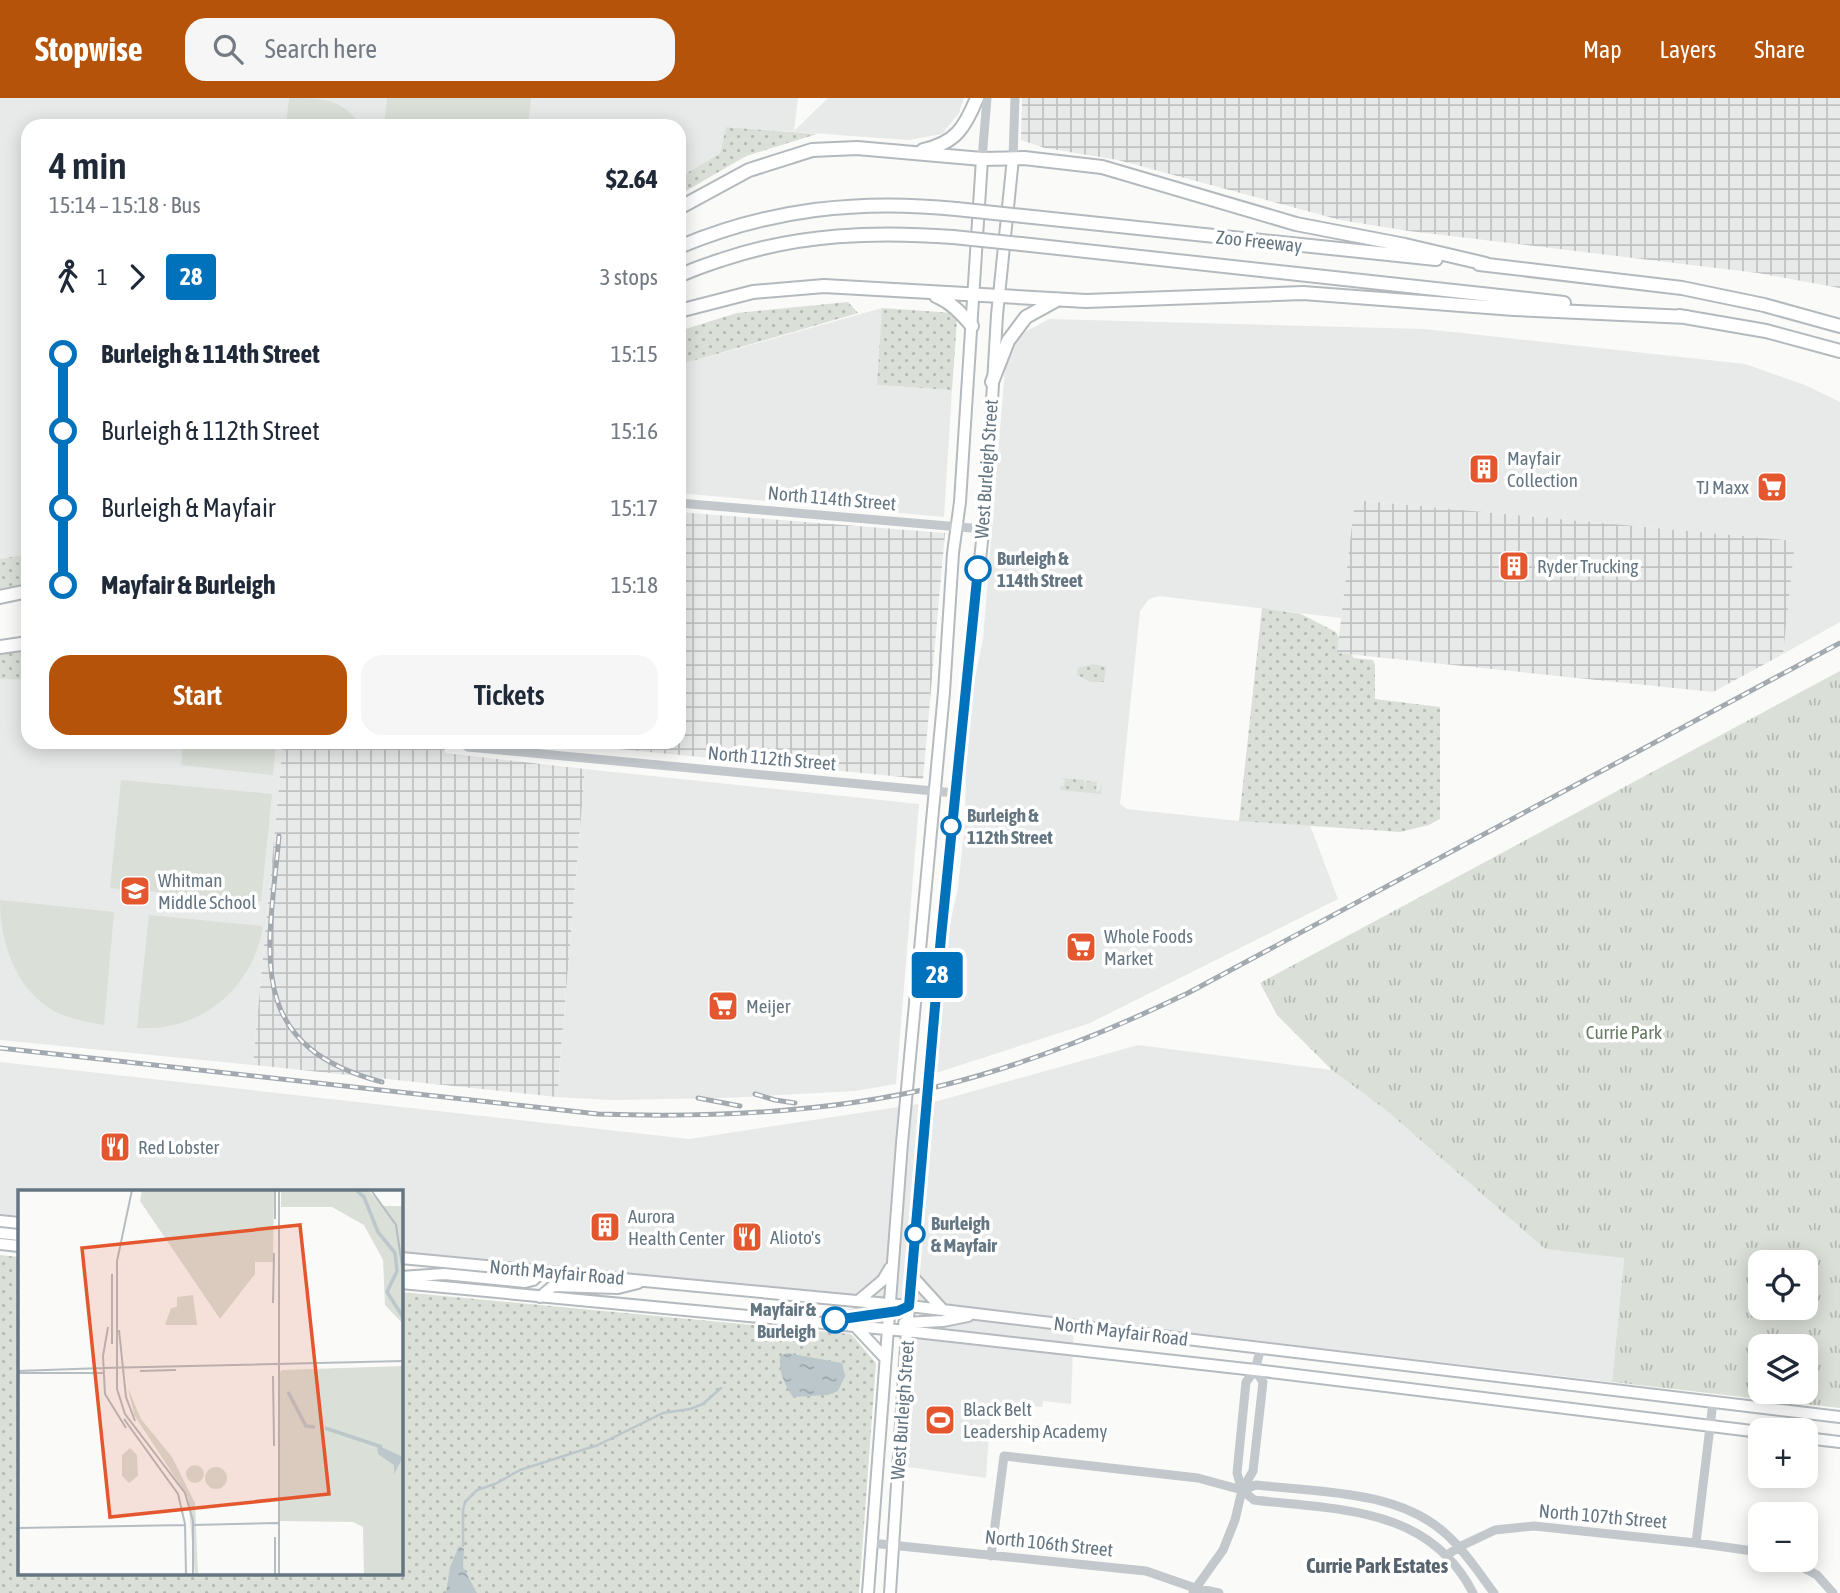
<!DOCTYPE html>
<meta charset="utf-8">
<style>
:root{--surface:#fff;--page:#f6f6f7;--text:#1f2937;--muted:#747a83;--accent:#b45309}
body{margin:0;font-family:"Asap Condensed",sans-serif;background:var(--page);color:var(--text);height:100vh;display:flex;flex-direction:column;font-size:26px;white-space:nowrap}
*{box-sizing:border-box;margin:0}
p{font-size:23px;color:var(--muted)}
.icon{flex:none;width:38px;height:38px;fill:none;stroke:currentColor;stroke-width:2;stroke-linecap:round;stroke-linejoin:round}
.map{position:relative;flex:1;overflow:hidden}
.panel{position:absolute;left:21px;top:21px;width:665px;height:630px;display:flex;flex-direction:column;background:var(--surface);border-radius:21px;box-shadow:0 4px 18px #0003}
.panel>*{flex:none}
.badge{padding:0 14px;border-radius:5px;font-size:24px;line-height:46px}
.buttons{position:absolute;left:1748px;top:1152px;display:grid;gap:14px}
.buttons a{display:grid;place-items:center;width:70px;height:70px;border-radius:14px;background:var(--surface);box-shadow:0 4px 18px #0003;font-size:35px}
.map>.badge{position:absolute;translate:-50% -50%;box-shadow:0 0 0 4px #fff}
.legs{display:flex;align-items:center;gap:10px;height:77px;padding:0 28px;font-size:23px}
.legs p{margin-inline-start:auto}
.overview{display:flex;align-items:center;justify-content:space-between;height:119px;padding:0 28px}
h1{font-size:38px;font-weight:600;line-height:52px}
.primary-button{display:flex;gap:14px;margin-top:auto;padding:14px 28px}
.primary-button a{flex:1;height:80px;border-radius:21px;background:var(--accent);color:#fff;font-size:28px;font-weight:600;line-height:80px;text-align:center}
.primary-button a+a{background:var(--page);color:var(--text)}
ul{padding:0 28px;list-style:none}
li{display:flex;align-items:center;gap:24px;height:77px;font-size:26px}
li i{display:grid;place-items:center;width:10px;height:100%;margin:0 9px;background:currentColor}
li i::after{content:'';width:18px;height:18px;margin:-9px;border:5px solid;border-radius:50%;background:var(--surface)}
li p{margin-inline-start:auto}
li:first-child i{background:linear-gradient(#0000 50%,currentColor 0)}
li:last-child i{background:linear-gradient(currentColor 50%,#0000 0)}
header{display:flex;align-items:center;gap:42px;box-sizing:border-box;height:98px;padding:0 35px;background:var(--accent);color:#fff}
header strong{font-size:33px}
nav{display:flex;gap:38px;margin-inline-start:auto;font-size:24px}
.search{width:490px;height:63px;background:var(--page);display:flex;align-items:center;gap:18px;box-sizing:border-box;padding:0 24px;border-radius:21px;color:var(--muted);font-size:26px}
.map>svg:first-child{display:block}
.built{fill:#e8e9e9}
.industrial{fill:url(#industrial-grid)}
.grass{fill:url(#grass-dots)}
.park{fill:url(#park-tufts);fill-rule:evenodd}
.pitch{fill:#dadfd7}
.water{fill:url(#water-ripples)}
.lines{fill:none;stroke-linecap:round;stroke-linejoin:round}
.stream{stroke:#bbc7cb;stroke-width:2.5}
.major-casing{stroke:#b5babe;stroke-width:14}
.highway-casing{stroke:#b4b9bd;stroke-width:16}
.minor{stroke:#c3c8cc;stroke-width:9}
.major{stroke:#fff;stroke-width:10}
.highway{stroke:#fff;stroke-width:12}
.rail-casing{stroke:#a2aab0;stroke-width:5}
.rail{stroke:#fff;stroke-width:2.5;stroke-dasharray:8;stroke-linecap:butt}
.highway-bridge-casing{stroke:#b4b9bd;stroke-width:16;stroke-linecap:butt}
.highway-bridge{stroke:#fff;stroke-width:12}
.line-1-casing{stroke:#fff;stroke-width:16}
.line-1{stroke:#0072bc;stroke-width:10}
.stop-1-dot{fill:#fff;stroke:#0072bc;stroke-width:3.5}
.labels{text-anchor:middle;stroke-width:7;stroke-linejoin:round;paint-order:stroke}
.street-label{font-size:19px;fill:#657683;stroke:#fff}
.poi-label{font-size:19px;fill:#657683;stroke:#fff;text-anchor:start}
.stop-label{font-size:19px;font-weight:bold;fill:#657683;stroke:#fff;text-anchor:start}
.park-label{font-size:19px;fill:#687a64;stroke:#fff}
.neighbourhood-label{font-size:21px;font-weight:bold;fill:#57646e;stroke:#fff}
.inset-river{fill:none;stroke:#bbc7cb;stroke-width:3.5}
.inset-road{fill:none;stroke:#b5bdc2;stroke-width:2}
.view{fill:#e4572e;fill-opacity:0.15;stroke:#e4572e;stroke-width:3.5}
.inset-edge{fill:none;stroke:#657683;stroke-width:3.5}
</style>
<header>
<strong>Stopwise</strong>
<div class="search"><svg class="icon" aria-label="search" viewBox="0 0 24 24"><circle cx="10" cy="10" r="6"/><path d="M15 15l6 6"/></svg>Search here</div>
<nav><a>Map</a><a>Layers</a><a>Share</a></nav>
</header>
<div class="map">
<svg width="1840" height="1495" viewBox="0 0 1840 1495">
<defs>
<pattern id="industrial-grid" width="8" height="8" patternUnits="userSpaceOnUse" patternTransform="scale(1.75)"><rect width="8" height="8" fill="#e8e9e9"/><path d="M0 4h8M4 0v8" fill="none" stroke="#c0c1c2"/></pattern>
<pattern id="grass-dots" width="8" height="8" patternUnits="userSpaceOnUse" patternTransform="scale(1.75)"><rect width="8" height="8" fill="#dadfd7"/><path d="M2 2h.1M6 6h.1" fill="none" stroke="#b4b9b4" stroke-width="1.8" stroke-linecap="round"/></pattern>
<pattern id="park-tufts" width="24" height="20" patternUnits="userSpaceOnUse" patternTransform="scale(1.75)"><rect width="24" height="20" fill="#dadfd7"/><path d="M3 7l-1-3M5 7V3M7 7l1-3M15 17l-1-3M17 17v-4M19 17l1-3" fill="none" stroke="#b4b9b4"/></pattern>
<pattern id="water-ripples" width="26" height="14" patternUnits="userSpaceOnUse" patternTransform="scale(1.75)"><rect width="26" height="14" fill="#bbc7cb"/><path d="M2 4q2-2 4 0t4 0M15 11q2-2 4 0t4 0" fill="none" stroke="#9ca6aa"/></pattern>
</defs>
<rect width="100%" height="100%" fill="#fafaf8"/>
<path class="built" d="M0 0H798L794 33 828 0H964L959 15 942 36 909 42 726 29 720 55 679 80V28H28V456L0 461Z
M882 210 878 287 952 292 944 419 679 395V267Z
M1049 221 1425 231 1745 266 1805 287 1840 304V524L1783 556 1794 443 1356 402 1341 520 1159 498 1149 501 1140 513 1120 706 1127 711 1239 723 1310 727 1338 801 1090 925 936 975 950 826 958 790 965 725 966 670 974 585 983 541 1005 270 1016 237 1021 239 1025 234Z
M0 581 28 582V644H283L253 967 0 942Z
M585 671 919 706 896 986 855 993 725 1000 611 1002 557 999Z
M1138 947 1332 972 1387 1013 1545 1151 1624 1159 1612 1284 1074 1221 1071 1306 1043 1303 1042 1309 991 1305 986 1380 908 1369 920 1203 401 1154V1094H19V1118L0 1116V964L689 1041 938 1003Z"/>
<path class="industrial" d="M1022 0H1840V190L1758 175 1409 133 1340 122 1118 62 1045 50 1021 42Z
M1355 402 1795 443 1783 556 1713 594 1337 555Z
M679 414 945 435 923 681 547 644H679Z
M283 644H445V655L585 671 557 999 253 967Z"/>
<path class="grass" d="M726 29 817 36 746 58 679 97V80L720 55Z
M848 204 858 215 679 267V233L737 215Z
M882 210 953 215 957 222 952 292 877 287Z
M28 456V487L0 492V461Z
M1262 510 1301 516 1336 534 1339 540 1337 555 1352 556 1353 560 1373 562 1375 567V601L1440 609V721L1429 727 1400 734 1239 723Z
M28 544V582L0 581V547Z
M1093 566 1106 569 1104 584H1091L1077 577 1078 570Z
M1061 680 1084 682 1085 693 1086 683 1097 684 1096 693 1099 694 1102 684 1101 696 1060 692 1061 688H1064L1065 682Z
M0 1157 19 1159V1476H401V1194L851 1236 876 1265 859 1495H0Z"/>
<path class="park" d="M1840 573V1310L1612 1284 1624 1160 1545 1151 1387 1013 1332 972 1277 917 1260 885ZM1760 1164H1806V1209H1760ZM1760 1248H1806V1293H1760Z"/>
<path class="pitch" d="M289 0C322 0 342 0 361 28H286Z
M387 0H531L528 28H384Z
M183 644H276L273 677 181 667Z
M121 682 272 696 261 803 110 790Z
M0 802 114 814 104 927C88 924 71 921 56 914 16 893 0 845 0 802Z
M149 817 262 828 263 830C251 892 200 934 137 930Z"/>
<path class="water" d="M787 1255 842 1265 845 1278 838 1293 828 1297 793 1299C784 1285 779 1275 780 1258Z
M459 1448 464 1451 463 1469 477 1495H446L450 1469Z"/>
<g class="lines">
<path class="stream" d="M463 1448V1412L465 1404 477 1392 495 1386 520 1372 598 1347 663 1315 690 1311 703 1306 721 1290"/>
<g class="major-casing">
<path id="major" d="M0 1123 19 1125
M0 1135 19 1137
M0 1146 19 1148
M401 1160 909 1208 1840 1319
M912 1178 943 1212
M401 1179 444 1176 525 1184 533 1182 544 1172
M401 1185 907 1233 1255 1272 1760 1334
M540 1199 553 1188 618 1190 638 1185
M858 1203 883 1182 890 1170
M833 1222 857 1217 894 1214
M904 1225 943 1223 968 1218
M854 1227 885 1260
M1806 1340 1840 1344
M868 1495 902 1045 944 594 953 455 960 404 982 61
M890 1495 907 1233 921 1064 952 722 986 406 997 217 1013 60"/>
</g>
<g class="highway-casing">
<path id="highway" d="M923 52C956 45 965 29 977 0
M679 110 749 72 812 52 857 50 982 61 1024 60 1102 69 1296 126 1405 147 1486 166
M1023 118 1436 161
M1021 146 1564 205
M679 149C769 111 859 101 956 111
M1479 166 1682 190 1764 207 1840 228
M679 178C693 171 709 166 724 161 799 136 875 133 953 139
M936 198C952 205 961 215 972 228
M679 213 753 194 824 188 1086 203 1303 195 1514 211 1687 219
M1679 218 1766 233 1840 253
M992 284 1008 243 1026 219 1055 203
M0 499 28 493
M0 549 28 545"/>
</g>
<path class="minor" d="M1013 60 1015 0
M982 61 987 0
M679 405 983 431
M461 644 468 649 955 695
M1242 1392 1256 1387C1318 1394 1398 1392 1446 1436 1465 1453 1479 1475 1494 1495
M1242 1392 1237 1375 1246 1284 1255 1272 1261 1249
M871 1445 1146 1473 1195 1490 1219 1495
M1696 1445 1713 1304
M1447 1457 1459 1449 1495 1432 1534 1428 1696 1445 1760 1454
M991 1458 1004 1358 1198 1380 1242 1392 1254 1402C1338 1412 1429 1408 1473 1495
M1787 1461 1817 1477 1833 1495
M1193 1494 1223 1452 1235 1422 1242 1392 1253 1373 1263 1284 1255 1272"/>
<use href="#major" class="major"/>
<use href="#highway" class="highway"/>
<g class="rail-casing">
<path id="rail" d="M279 738C269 853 241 947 382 984
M0 950 598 1016C712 1020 828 1015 940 988 1026 967 1109 933 1188 895L1840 545
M755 996 775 1002 795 1005
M698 1000 740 1008"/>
</g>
<use href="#rail" class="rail"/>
<g class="highway-bridge-casing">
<path id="highway-bridge" d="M956 111 1023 118
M953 139 1021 146"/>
</g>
<use href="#highway-bridge" class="highway-bridge"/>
</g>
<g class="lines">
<g class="line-1-casing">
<path id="line-1" d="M835 1222 898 1213 909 1208 941 839 978 471"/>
</g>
<use href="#line-1" class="line-1"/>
</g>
<defs>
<g id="building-square" transform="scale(1.575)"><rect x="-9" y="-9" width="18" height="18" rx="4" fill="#e4572e" stroke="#fff"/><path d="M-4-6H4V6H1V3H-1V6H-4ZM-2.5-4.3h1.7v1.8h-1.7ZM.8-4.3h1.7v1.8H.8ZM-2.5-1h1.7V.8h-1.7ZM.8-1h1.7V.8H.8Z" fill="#fff"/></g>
<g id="supermarket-square" transform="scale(1.575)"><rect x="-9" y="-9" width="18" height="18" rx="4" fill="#e4572e" stroke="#fff"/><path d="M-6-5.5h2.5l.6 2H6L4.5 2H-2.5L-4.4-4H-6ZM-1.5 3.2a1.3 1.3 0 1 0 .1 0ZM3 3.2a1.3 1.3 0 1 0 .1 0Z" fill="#fff"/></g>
<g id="school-square" transform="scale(1.575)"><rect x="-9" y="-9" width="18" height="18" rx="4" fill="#e4572e" stroke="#fff"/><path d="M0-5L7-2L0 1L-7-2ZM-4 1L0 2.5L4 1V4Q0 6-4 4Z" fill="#fff"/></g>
<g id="restaurant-square" transform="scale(1.575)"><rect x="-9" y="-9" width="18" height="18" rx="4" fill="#e4572e" stroke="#fff"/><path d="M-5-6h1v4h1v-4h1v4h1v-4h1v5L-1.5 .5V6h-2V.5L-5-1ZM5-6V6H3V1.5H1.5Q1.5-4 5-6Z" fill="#fff"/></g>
<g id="stadium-square" transform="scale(1.575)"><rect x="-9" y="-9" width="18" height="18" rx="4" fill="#e4572e" stroke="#fff"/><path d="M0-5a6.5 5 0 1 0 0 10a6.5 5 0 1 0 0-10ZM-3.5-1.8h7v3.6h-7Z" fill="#fff"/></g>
</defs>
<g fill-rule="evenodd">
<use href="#building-square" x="1484" y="371"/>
<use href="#supermarket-square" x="1772" y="389"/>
<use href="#building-square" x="1514" y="468"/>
<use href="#school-square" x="135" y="793"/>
<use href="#supermarket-square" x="1081" y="849"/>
<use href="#supermarket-square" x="723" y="908"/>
<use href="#restaurant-square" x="115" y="1049"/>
<use href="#building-square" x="605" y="1129"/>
<use href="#restaurant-square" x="747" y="1139"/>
<use href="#stadium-square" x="940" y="1322"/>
</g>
<g class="stop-1-dot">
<circle cx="978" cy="471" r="12"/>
<circle cx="951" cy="728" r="9"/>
<circle cx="915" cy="1136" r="9"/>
<circle cx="835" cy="1222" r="12"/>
</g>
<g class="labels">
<g class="street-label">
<text transform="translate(1259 143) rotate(6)" y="7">Zoo Freeway</text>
<text transform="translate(986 371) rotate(-86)" y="7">West Burleigh Street</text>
<text transform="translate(832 400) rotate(5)" y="7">North 114th Street</text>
<text transform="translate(772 660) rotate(5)" y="7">North 112th Street</text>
<text transform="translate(557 1174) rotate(5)" y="7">North Mayfair Road</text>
<text transform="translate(1121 1233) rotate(7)" y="7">North Mayfair Road</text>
<text transform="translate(902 1312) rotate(-86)" y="7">West Burleigh Street</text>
<text transform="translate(1603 1418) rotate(5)" y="7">North 107th Street</text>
<text transform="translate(1049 1445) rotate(6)" y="7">North 106th Street</text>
</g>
<g class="poi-label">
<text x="1507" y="367">Mayfair<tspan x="1507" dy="22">Collection</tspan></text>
<text x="1749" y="396" text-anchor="end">TJ Maxx</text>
<text x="1537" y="475">Ryder Trucking</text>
<text x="158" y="789">Whitman<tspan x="158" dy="22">Middle School</tspan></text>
<text x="1104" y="845">Whole Foods<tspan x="1104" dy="22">Market</tspan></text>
<text x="746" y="915">Meijer</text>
<text x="138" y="1056">Red Lobster</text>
<text x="628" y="1125">Aurora<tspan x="628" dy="22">Health Center</tspan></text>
<text x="770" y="1146">Alioto's</text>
<text x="963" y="1318">Black Belt<tspan x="963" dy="22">Leadership Academy</tspan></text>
</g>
<g class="stop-label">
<text x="997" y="467">Burleigh &amp;<tspan x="997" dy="22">114th Street</tspan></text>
<text x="967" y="724">Burleigh &amp;<tspan x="967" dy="22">112th Street</tspan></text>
<text x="931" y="1132">Burleigh<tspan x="931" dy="22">&amp; Mayfair</tspan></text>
<text x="816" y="1218" text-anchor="end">Mayfair &amp;<tspan x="816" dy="22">Burleigh</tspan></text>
</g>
<g class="park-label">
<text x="1624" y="941">Currie Park</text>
</g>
<g class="neighbourhood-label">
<text x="1377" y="1475">Currie Park Estates</text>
</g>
</g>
<g transform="translate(18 1092)">
<rect width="385" height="385" fill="#fafaf8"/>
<path d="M175 105 179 135H147L153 118 159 117V107ZM385 176V385H346L345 337 335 332 262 331 260 184 264 180ZM110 198 123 229 154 267 177 313 180 385H177L170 307 116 225Z" fill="#dadfd7"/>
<path d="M124 0H256L255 72H237V84L202 129 122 11ZM263 0H350L365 16H385V134L367 115 365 70 346 35 314 17H263Z" fill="#dadfd7"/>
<path d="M112 258 119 265 120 286 111 293 104 286V265ZM168 284a9 9 0 1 1 18 0a9 9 0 1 1-18 0ZM187 288a11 11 0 1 1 22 0a11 11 0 1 1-22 0Z" fill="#dadfd7"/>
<path d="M359 255 385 267 376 284V275L360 264Z" fill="#bbc7cb"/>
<path class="inset-river" d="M338 0 346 7 360 42 377 63 379 81 369 102 385 127M270 202 288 236 297 237M307 238 364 257"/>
<path class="inset-road" d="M114 0 99 71V199L107 224 167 303 175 331V385M261 0V385M353 0 378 35 385 82M257 29V0M255 113 256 63M90 137 85 166 87 204 108 238M101 140 108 207 117 231M94 154V84M85 178 385 171M0 181 85 178M122 181 158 180M0 183H85M255 186 256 256M106 229 160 304 167 334 168 385M175 335 260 333M0 338 167 335M257 347V385"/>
<path class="view" d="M282 35 311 304 92 327 64 58Z"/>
<rect width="385" height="385" class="inset-edge"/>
</g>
</svg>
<div class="buttons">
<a><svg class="icon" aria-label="locate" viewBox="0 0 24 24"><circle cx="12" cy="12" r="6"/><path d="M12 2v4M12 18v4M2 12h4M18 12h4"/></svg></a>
<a><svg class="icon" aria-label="layers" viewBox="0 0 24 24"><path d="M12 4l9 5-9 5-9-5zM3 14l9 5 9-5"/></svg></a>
<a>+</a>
<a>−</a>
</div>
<b class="badge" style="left:937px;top:877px;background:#0072bc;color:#fff">28</b>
<section class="panel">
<div class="overview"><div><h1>4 min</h1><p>15:14 – 15:18 · Bus</p></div><b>$2.64</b></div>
<div class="legs"><svg class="icon" aria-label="walk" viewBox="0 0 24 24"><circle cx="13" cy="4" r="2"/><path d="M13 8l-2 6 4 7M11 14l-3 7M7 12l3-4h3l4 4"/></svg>1<svg class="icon" aria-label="forward" viewBox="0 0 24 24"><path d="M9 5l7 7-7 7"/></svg><b class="badge" style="background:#0072bc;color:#fff">28</b><p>3 stops</p></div>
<ul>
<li><i style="color:#0072bc"></i><b>Burleigh &amp; 114th Street</b><p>15:15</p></li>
<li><i style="color:#0072bc"></i><span>Burleigh &amp; 112th Street</span><p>15:16</p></li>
<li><i style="color:#0072bc"></i><span>Burleigh &amp; Mayfair</span><p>15:17</p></li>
<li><i style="color:#0072bc"></i><b>Mayfair &amp; Burleigh</b><p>15:18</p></li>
</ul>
<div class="primary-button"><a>Start</a><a>Tickets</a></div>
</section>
</div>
